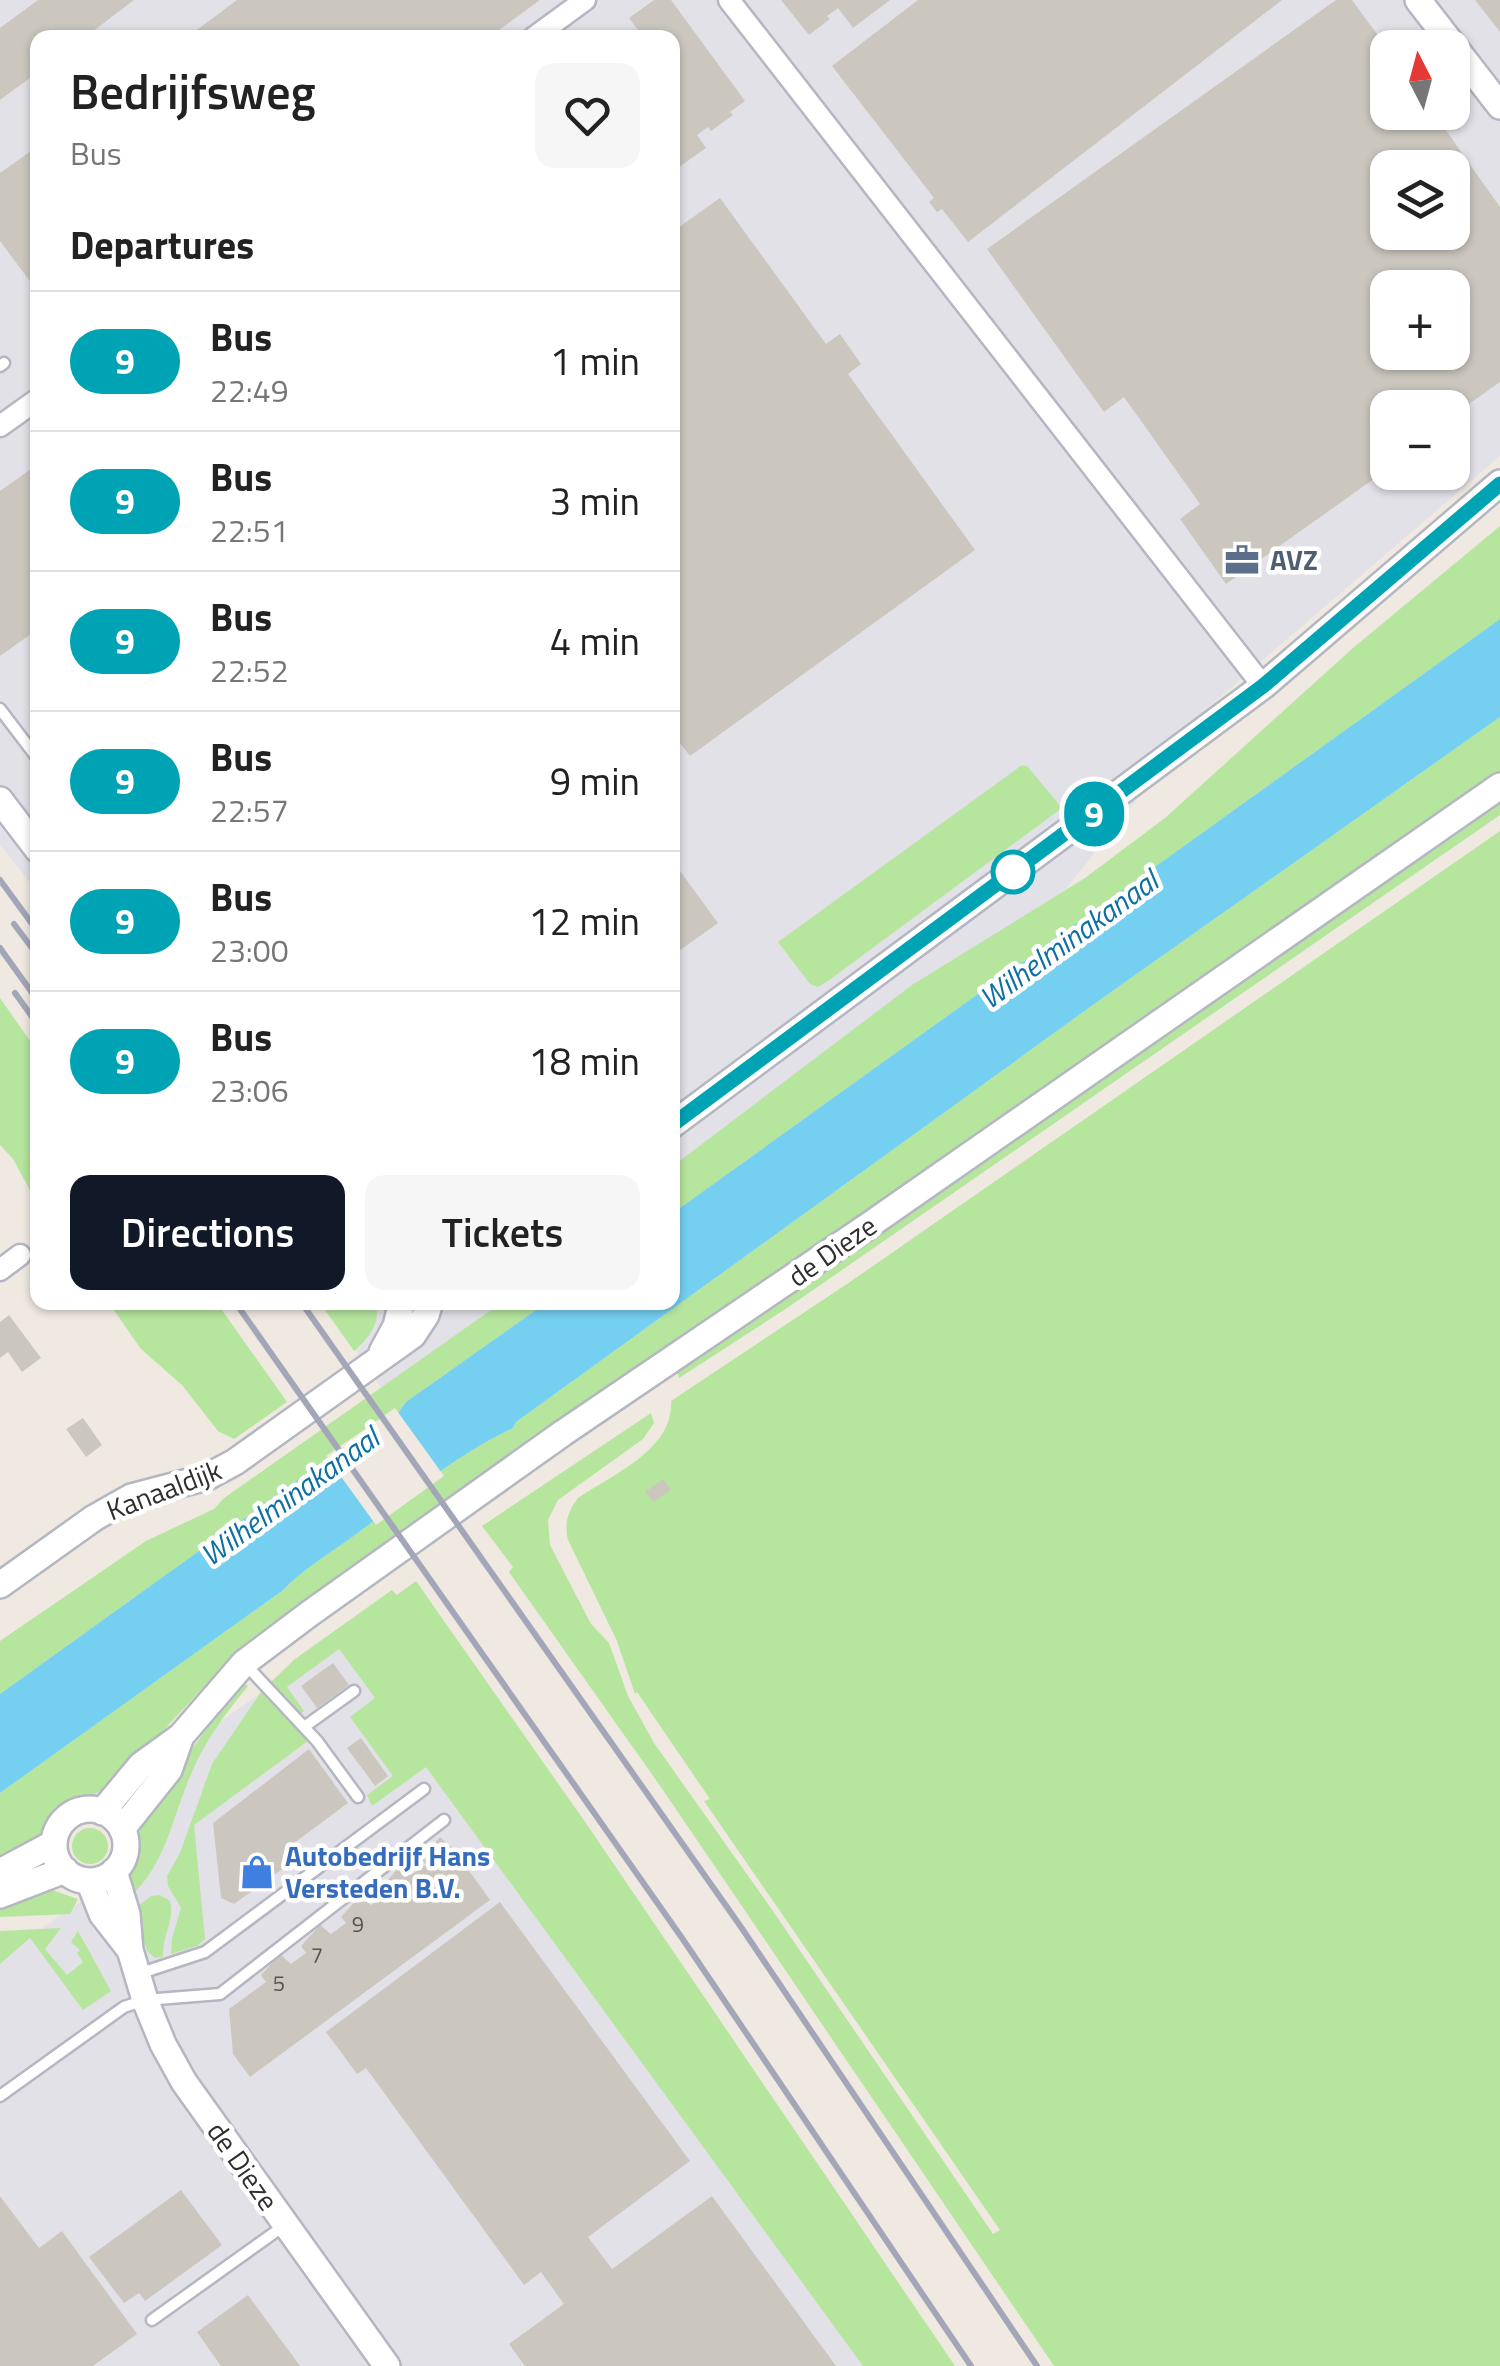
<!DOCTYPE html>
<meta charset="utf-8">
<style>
:root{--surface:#fff;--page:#f6f6f6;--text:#222;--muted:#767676;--line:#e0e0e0;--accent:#111827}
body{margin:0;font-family:"Titillium Web",sans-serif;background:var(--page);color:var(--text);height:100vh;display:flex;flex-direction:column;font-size:38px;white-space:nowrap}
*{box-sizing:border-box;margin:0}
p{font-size:32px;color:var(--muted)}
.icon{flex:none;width:55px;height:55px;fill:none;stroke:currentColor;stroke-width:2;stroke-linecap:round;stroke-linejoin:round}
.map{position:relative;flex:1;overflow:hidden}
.panel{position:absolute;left:30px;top:30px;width:650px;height:1280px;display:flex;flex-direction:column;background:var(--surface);border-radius:20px;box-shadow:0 2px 8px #0004}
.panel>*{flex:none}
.badge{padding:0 20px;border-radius:32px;font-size:35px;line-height:65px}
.needle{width:65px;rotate:354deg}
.buttons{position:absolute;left:1370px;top:30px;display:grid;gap:20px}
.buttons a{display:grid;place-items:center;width:100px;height:100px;border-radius:20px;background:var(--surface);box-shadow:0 2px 8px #0004;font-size:50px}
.map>.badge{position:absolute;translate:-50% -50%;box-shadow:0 0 0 5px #fff}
h2{padding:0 40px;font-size:38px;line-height:90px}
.round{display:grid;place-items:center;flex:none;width:105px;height:105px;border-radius:20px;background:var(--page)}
.summary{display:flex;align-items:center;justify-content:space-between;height:170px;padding:0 40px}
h1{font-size:48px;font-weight:600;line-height:75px}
.button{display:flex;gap:20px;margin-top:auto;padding:20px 40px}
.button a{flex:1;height:115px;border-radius:20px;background:var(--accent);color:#fff;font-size:40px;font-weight:600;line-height:115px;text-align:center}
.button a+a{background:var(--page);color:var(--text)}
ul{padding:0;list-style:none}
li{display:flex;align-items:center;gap:30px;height:140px;padding:0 40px;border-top:2px solid var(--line)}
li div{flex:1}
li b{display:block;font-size:38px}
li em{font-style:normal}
li .badge{min-width:110px;font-weight:700;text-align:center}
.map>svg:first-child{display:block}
.industrial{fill:#e3e1e8;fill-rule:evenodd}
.green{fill:#b6e59e}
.water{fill:#75cff0}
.pier{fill:#efe9e1}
.building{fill:#cbc7bf;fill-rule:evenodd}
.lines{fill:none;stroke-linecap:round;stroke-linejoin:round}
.service-casing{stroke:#b4b7c1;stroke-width:15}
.minor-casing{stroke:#b4b7c1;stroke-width:25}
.tertiary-casing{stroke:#b4b7c1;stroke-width:30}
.service{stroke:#fff;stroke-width:10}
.minor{stroke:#fff;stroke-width:20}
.tertiary{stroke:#fff;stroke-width:25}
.rail{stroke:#a3a6b8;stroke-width:6}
.line-casing{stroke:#fff;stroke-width:22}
.line{stroke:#00a3b4;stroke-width:15}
.stop-dot{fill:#fff;stroke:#00a3b4;stroke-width:5}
.labels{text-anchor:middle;stroke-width:9;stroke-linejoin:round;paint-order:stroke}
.number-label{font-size:22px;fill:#555452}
.service-label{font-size:28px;font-weight:bold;fill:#4e5e75;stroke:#fff;text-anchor:start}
.street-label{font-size:28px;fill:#2e2e2e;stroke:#fff}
.shop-label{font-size:28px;font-weight:bold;fill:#366cbe;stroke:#fff;text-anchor:start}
.water-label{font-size:30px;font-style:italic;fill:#0d6fa3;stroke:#fff}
</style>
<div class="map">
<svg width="1500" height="2366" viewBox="0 0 1500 2366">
<rect width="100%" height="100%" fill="#efe9e1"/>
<path class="industrial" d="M0 0H1500V456L1212 704 991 984 673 1213 672 38H38L37 892 0 844ZM1388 48H1452V112H1388ZM1388 168H1452V232H1388ZM1388 288H1452V352H1388ZM1388 408H1452V472H1388Z
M367 1303H546L398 1413 347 1338Z
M382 1606 940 2366H0V1957L86 1898 213 1727Z"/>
<path class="green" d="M1500 526V619L673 1213V1166L912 985 1085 878 1165 818 1353 648Z
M1500 717V774L259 1637 225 1664 110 1788 66 1805 54 1815 40 1839 0 1860V1793L282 1591C306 1566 336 1550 363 1529 411 1493 459 1453 513 1428L516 1422 1104 997Z
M1022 765 1028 767 1062 808 828 981 818 987 810 984 778 942Z
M1500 801V815L787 1308 679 1378 677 1371Z
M1500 831V2366H1054L663 1790 509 1572 513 1567 482 1526 651 1413 654 1423 643 1439 558 1500 548 1520 550 1545 591 1624 609 1643 628 1696 654 1743 773 1911 993 2234 1000 2230 704 1801 710 1799 637 1692 635 1694 617 1641 568 1540C564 1523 568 1511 578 1498 613 1474 674 1449 671 1401L847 1284Z
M0 998 37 1051V1203L13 1159 0 1145Z
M109 1303H217L287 1402 234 1439 218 1431 182 1385 141 1349Z
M320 1303H375C382 1322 369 1338 354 1351Z
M501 1303H546L406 1402 398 1413 320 1464 0 1694V1641L146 1541 214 1509 224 1498Z
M416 1581 590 1829 955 2366H863L426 1767 372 1806 367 1795 393 1776 350 1717 375 1698 339 1649 287 1687 304 1711 300 1714 271 1682 295 1659 392 1590 397 1595Z
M241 1682 248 1686C225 1714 202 1745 189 1779 171 1822 166 1863 130 1897L127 1880 144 1814Z
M261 1692 308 1741 194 1825 205 1939 197 1946 171 1954 172 1938 181 1908 168 1886 167 1876 180 1853 212 1764Z
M72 1846a18 18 0 1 1 36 0a18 18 0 1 1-36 0Z
M49 1889 78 1899 70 1914 0 1917V1903Z
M160 1895 170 1901C175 1920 162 1936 163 1957L155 1958 147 1951 134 1909 151 1896Z
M61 1928 45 1949 67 1975 83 1962 77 1953 80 1950 71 1942 78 1931 111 1991 83 2010 30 1938 0 1964V1931Z"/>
<path class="water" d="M1500 619V717L1104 997 516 1422 513 1428C459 1453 411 1493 363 1529 336 1550 306 1566 282 1591L0 1793V1694L320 1464 398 1413 406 1402 546 1303 672 1302 673 1213Z"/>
<path class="pier" d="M395 1408 444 1476 376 1525 326 1456Z"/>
<path class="building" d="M38 0H134L84 38H38V72L0 100V28Z
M237 0H540L488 38H186Z
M654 0H671L745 101 730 112 733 115 711 131 708 127 697 135 706 148 672 172V38H644L629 18Z
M781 0H890L853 28 838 8 827 16 830 19 809 35Z
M918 0H1282L968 242 942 209 937 212 929 202 934 198 832 66Z
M1336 0H1352L1388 49V112H1433L1500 207V382L1452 416V408H1388V462L1382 466 1385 471 1226 584 1180 519 1200 504 1124 397 1104 412 987 249ZM1388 168H1452V232H1388ZM1388 288H1452V352H1388Z
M1475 0H1500V32Z
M38 146V292L0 241V173Z
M720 198 826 344 840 334 861 364 848 374 975 550 690 756 672 733V232Z
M38 464V629L0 656V491Z
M672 860 718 923 672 956Z
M9 1315 41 1358 22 1372 8 1352 0 1358V1322Z
M83 1418 102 1445 86 1457 66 1429Z
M663 1479 671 1490 653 1502 645 1492Z
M333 1663 349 1685 317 1708 301 1686Z
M361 1738 388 1776 375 1786 347 1748Z
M309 1749 348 1803 286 1849 295 1860 234 1904 221 1898 213 1823Z
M440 1837 453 1848 490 1900 250 2077 233 2054 229 2009 266 1982 261 1975 280 1954 291 1964 306 1953 301 1946 320 1925 331 1934 346 1923 341 1917 360 1896 371 1905 386 1894 381 1888 400 1866 411 1875 426 1865 421 1858Z
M500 1902 690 2161 588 2237 612 2269 712 2196 836 2366H525L509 2344 564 2304 541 2272 524 2285 366 2068 357 2074 326 2032Z
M181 2190 222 2245 145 2301 139 2293 124 2303 89 2257Z
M0 2196 39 2248 62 2231 137 2334 93 2366H0Z
M248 2295 300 2366H221L197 2332Z"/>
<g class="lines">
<g class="service-casing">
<path id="service" d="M0 366 4 363
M0 709 38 759
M246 1665 317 1741 358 1797
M304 1727 354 1691
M138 1974 205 1952 424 1789
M0 2096 124 2007 145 2000 220 1994 444 1820
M152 2320 285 2225"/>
</g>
<g class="minor-casing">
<path id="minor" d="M729 0 1263 686
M533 38 585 0
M0 426 38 399
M0 1270 20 1255"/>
</g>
<g class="tertiary-casing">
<path id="tertiary" d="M1418 0 1500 106
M0 800 38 850
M672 1125 1263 686 1500 483
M382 1352 396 1326 402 1302
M0 1585 94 1518 131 1497 207 1477 235 1462 413 1335 426 1315 430 1302
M54 1845a36 36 0 1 1 72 0a36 36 0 1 1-72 0Z
M102 1812 141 1765 181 1736 244 1663 309 1614 563 1433 868 1226 1500 786
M122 1829 169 1770 181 1736
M114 1871 127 1914 130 1950 145 2000 163 2044 184 2082 387 2366
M0 1872 54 1843
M89 1881 102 1914 130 1950
M0 1895 65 1870"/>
</g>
<use href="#service" class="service"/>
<use href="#minor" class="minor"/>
<use href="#tertiary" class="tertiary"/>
<path class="rail" d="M0 880 38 932
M14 924 38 956
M0 948 38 1001
M15 993 38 1025
M235 1302 682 1938 971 2366
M301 1302 741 1927 1037 2366"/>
</g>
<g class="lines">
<g class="line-casing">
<path id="line" d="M672 1125 1263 686 1500 484"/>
</g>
<use href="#line" class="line"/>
</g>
<defs>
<g id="office-bare" transform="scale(2.7)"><path d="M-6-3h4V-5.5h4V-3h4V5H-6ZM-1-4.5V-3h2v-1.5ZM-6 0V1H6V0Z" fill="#5c6f8a" stroke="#fff" stroke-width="2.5" paint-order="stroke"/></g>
<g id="shop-bare" transform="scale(2.7)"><path d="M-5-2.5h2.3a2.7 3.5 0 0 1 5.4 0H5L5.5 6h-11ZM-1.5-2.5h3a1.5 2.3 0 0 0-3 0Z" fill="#3f7fe0" stroke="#fff" stroke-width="2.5" paint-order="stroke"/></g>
</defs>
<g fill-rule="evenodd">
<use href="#office-bare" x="1242" y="560"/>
<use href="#shop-bare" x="257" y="1872"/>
</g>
<circle class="stop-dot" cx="1013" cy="872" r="20"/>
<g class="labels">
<g class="number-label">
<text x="358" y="1932">9</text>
<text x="317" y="1963">7</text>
<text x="279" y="1991">5</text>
</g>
<g class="service-label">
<text x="1270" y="570">AVZ</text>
</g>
<g class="street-label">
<text transform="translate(832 1251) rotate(-35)" y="10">de Dieze</text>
<text transform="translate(164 1490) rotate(-21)" y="10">Kanaaldijk</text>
<text transform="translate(243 2166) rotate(55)" y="10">de Dieze</text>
</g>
<g class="shop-label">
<text x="285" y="1866">Autobedrijf Hans<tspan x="285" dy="32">Versteden B.V.</tspan></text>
</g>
<g class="water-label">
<text transform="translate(1069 940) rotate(-36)" y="10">Wilhelminakanaal</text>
<text transform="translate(290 1497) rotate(-36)" y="10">Wilhelminakanaal</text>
</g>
</g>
</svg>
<div class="buttons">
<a><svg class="needle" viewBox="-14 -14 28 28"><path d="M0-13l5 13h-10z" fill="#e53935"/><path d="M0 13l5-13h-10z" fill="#767676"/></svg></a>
<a><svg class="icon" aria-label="layers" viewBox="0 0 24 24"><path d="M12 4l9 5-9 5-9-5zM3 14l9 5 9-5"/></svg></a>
<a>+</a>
<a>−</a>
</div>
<b class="badge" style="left:1094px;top:814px;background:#00a3b4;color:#fff">9</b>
<section class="panel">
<div class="summary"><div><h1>Bedrijfsweg</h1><p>Bus</p></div><a class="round"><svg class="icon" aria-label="heart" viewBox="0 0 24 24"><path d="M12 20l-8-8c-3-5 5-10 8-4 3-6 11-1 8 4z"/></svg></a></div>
<h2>Departures</h2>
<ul>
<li><span class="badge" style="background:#00a3b4;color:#fff">9</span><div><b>Bus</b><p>22:49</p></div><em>1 min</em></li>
<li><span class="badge" style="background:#00a3b4;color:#fff">9</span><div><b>Bus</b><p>22:51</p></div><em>3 min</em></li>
<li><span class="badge" style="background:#00a3b4;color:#fff">9</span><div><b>Bus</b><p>22:52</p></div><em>4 min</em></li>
<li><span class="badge" style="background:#00a3b4;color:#fff">9</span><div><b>Bus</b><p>22:57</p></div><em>9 min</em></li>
<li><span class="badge" style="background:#00a3b4;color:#fff">9</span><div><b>Bus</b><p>23:00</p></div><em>12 min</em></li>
<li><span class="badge" style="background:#00a3b4;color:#fff">9</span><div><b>Bus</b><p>23:06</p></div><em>18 min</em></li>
</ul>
<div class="button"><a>Directions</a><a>Tickets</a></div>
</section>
</div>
